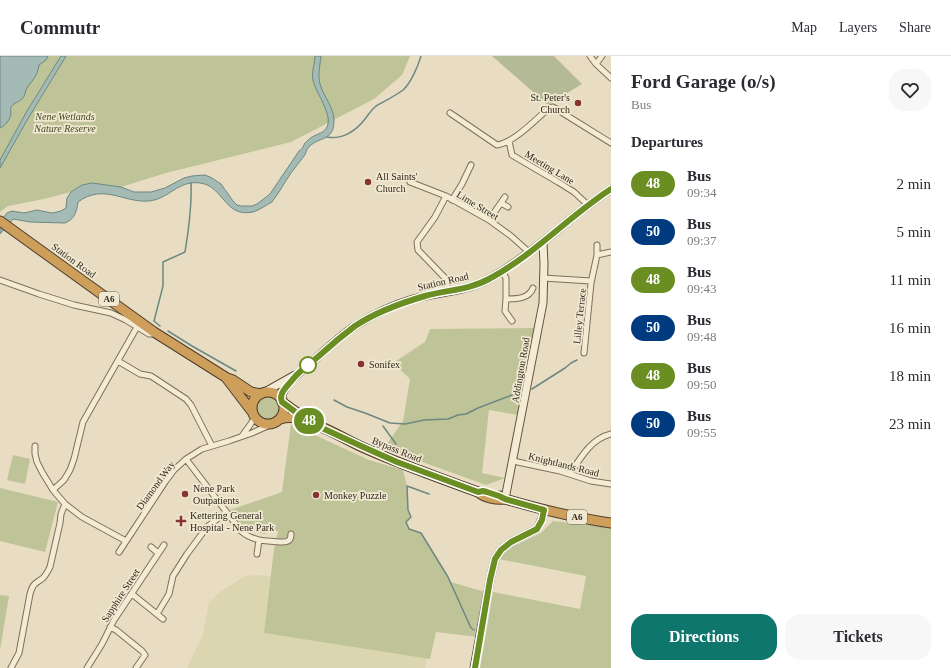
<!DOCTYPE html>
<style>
:root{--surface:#fff;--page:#f7f7f7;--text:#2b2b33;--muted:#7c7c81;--line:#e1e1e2;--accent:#0f766e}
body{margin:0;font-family:Georgia,serif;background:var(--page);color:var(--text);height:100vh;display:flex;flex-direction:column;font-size:15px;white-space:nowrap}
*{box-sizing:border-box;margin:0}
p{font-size:13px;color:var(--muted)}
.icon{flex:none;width:22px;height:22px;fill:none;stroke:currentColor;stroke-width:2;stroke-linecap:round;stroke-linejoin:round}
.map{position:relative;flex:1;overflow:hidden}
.panel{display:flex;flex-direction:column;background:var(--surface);width:340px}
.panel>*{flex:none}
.badge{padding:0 8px;border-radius:13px;font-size:14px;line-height:26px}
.map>.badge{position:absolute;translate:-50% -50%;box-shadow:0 0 0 2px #fff}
h2{padding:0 20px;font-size:15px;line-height:36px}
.round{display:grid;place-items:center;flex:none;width:42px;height:42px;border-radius:16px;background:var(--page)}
.head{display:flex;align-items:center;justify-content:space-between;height:68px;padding:0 20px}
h1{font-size:19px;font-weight:800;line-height:30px}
.action{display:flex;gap:8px;margin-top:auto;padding:8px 20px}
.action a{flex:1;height:46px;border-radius:16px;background:var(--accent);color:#fff;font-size:16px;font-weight:800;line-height:46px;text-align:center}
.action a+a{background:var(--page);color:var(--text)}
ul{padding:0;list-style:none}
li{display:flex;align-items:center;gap:12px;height:48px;padding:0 20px}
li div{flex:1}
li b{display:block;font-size:15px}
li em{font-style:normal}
li .badge{min-width:44px;font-weight:700;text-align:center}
header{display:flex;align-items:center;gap:24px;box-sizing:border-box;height:56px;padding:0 20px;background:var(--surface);border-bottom:1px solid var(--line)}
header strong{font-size:19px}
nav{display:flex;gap:22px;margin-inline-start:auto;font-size:14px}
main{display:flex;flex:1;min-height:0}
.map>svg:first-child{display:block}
.farmland{fill:#dcd6b0}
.green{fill:#bec497}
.cemetery{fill:#b5ba96}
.water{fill:#a4bbb5;stroke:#6c8881}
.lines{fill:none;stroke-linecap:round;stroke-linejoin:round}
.stream{stroke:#6c8881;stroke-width:1.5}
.street-casing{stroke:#7f6f5b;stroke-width:7}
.secondary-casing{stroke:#61513f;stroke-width:9}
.highway-casing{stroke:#4e3e2f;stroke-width:11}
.street{stroke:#f4ebd4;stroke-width:5}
.secondary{stroke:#f4ebd4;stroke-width:7}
.highway{stroke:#ce9e5b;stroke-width:9}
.line-casing{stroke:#fff;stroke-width:9}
.line{stroke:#6b8e23;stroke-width:6}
.poi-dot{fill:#873332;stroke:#f0e8d0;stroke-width:1.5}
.stop-dot{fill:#fff;stroke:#6b8e23;stroke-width:2}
.labels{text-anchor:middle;stroke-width:3.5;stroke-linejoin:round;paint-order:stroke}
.shield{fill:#f0e8d0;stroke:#6a6153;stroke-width:1}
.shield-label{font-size:9px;font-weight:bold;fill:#31271e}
.poi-label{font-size:10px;fill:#31271e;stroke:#f0e8d0;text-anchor:start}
.park-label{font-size:10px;font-style:italic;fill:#414b27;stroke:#f0e8d0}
.street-label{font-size:10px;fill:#31271e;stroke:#f0e8d0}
</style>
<header>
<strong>Commutr</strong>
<nav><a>Map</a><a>Layers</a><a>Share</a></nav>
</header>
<main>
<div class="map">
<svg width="611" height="612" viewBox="0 0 611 612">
<rect width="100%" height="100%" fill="#e8ddc2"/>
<path class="farmland" d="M258 519 271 520 264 577 426 602 425 612H187L203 578 209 546 221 535 245 520Z"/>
<path class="green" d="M0 0H410L402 19 374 43 291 86 166 117 121 131 92 127 82 129 71 136 44 143 8 150 0 156Z
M534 272 519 359 489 354 482 417 505 422 486 429 384 392 403 365 410 323 393 307 425 286 430 273Z
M256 353a12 12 0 1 1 24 0a12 12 0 1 1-24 0Z
M291 368 369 404 403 414 407 430 408 454 411 461 406 466 409 473 421 477 451 526 485 536 478 581 436 576 430 603 264 577 274 493 278 475 264 478 250 474 240 467 230 454 282 436Z
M13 399 30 403 25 428 7 424Z
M0 432 58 446 45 496 0 485Z
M553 465 611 472V612H480L493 536 580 553 586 520 499 503 506 494 541 477Z
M0 539 9 540 0 594Z"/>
<path class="cemetery" d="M492 0H554L582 28 548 49Z"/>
<path class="water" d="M0 0H48L46 4 39 9C37 21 33 23 27 32 25 35 25 41 22 43 19 46 13 47 11 51 10 53 11 55 11 57 11 63 5 70 0 72Z
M61 0H66L26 66 0 112V104L27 55Z
M315 0H321C320 10 317 21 321 31 325 42 334 52 334 65 334 86 318 80 308 92 306 94 306 98 304 100 300 106 295 111 291 117 284 127 279 137 272 146 266 149 260 154 253 156 224 162 224 130 200 127 178 124 169 143 149 145 123 147 104 127 78 146 77 155 74 164 65 167L30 166 13 163 0 178V166L7 157 12 155 24 157 37 154 52 157 57 156 61 155 66 152 67 142 71 136 82 129 92 127 121 131 134 136H151L165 132 184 122 192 120 205 119 212 122 221 128 233 145 237 149 241 150H252L257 148 270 138 299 95C303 93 303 90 305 87 307 85 309 83 312 81 317 78 324 77 327 71 333 58 316 38 313 24 311 16 315 8 315 0Z"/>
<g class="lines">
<path class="stream" d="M327 81C342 84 356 75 365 63 369 58 371 54 376 50 385 45 395 40 403 34 411 27 418 10 421 0
M160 270 154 265 163 230V206L185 196C189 172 192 151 191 127
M168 275 192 290 236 315
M532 333 565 312 571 307 577 304
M334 344 347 351 365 357 390 367 405 368 424 364 448 363 458 359 466 358 478 352 512 339
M383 370 396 388
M429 438 407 430 408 454 411 461 406 466 409 473 421 477 448 521 471 572 474 574"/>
<g class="street-casing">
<path id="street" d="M590 0 596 8 611 22
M596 8 602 0
M450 57 497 89C515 86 535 64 549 52L553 51 611 87
M509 85 512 99 558 126 574 136 588 149
M410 126 446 140 489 164 511 180 530 197
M446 140 435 161 417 186 418 194 446 223 448 236
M452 144 462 128 471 109
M501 147 508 151
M489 164 505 141
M597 199 611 196
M502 215 506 222V243L505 255 512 265
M543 222 591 225
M0 224 39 238 74 249 111 257 126 264 149 278H152L154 276
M506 243C516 243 529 243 533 232
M584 297 591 227 597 199V189
M118 305 140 318 151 320 186 343 191 349 212 390
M242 380 250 369 255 361
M35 390V398L37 406 42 416 53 434 65 448 82 461 126 485
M186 403 241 475C253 486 269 485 283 486 288 486 291 484 291 478
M513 405 560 415 591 425 611 428
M570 418C581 401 591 383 611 378
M53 434 64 424 70 414 74 403 83 366 137 271
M151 491 158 497
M119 496 165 426 174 414 186 403 202 393 229 385 252 377 272 368
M257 498 259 484
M132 538 163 563
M157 558 169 538 173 520 187 498 207 471 226 456
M110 571 116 574 142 595 145 599 136 612
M11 612 19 597 30 538C33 527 35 528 43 522 46 519 48 515 50 511L60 467 61 458 65 448
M87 612 102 588 114 564 164 489"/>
</g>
<g class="secondary-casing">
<path id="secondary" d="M263 337 295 319
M281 344C282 330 301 315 311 307 325 294 339 281 355 270 372 259 393 249 413 243 438 236 465 236 489 223 519 206 546 184 572 162 585 152 597 142 611 133
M505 443 543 247 544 208 543 187
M474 612 490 524 495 503 501 494 511 486 537 473 542 463 544 454"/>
</g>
<g class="highway-casing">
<path id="highway" d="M0 165 154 276 227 322 233 324 251 336 261 338
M227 323 253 357
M252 352a16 16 0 1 1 32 0a16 16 0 1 1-32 0Z
M282 346 306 363
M280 363C289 360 300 362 309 366 327 372 345 383 362 391 400 408 439 422 478 436 485 442 496 444 505 443
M500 440 505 443C540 453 575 462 611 467"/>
</g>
<use href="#street" class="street"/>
<use href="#secondary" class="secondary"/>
<use href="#highway" class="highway"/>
</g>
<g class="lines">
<g class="line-casing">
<path id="line" d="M475 612 490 524 495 503 501 494 511 486 537 473 542 464 544 454 505 443 499 440 487 436 483 435 478 436 397 406 361 390 309 366 282 346C278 337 288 330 293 323 300 314 311 307 320 299 331 289 343 279 355 270 376 256 401 247 425 240 446 234 469 234 489 223 534 199 568 161 611 133"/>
</g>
<use href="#line" class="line"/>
</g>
<g class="poi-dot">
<circle cx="578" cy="47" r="4"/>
<circle cx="368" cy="126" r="4"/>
<circle cx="361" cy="308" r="4"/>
<circle cx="185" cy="438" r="4"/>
<circle cx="316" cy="439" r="4"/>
<path d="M179 459h4v4h4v4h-4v4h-4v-4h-4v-4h4z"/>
</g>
<circle class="stop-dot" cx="308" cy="309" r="8"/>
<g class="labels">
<g class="shield">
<rect x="99" y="236" width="20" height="14" rx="3"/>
<rect x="567" y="454" width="20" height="14" rx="3"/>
</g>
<g class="shield-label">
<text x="109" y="246">A6</text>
<text x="577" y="464">A6</text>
</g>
<g class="poi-label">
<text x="570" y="45" text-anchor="end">St. Peter's<tspan x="570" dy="12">Church</tspan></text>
<text x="376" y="124">All Saints'<tspan x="376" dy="12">Church</tspan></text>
<text x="369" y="312">Sonifex</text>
<text x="193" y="436">Nene Park<tspan x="193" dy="12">Outpatients</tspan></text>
<text x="324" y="443">Monkey Puzzle</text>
<text x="190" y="463">Kettering General<tspan x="190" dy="12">Hospital - Nene Park</tspan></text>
</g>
<g class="park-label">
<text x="65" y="64">Nene Wetlands<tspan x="65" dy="12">Nature Reserve</tspan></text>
</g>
<g class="street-label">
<text transform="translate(550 111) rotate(31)" y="4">Meeting Lane</text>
<text transform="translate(478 149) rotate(31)" y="4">Lime Street</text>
<text transform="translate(74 204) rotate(36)" y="4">Station Road</text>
<text transform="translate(443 225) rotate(-13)" y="4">Station Road</text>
<text transform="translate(579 260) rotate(-84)" y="4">Lilley Terrace</text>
<text transform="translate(520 314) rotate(-80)" y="4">Addington Road</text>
<text transform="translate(397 393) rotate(22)" y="4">Bypass Road</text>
<text transform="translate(564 408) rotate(14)" y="4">Knightlands Road</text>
<text transform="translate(155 429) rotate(-54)" y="4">Diamond Way</text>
<text transform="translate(120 539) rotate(-57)" y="4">Sapphire Street</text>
</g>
</g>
</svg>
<b class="badge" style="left:309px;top:365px;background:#6b8e23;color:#fff">48</b>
</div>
<section class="panel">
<div class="head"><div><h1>Ford Garage (o/s)</h1><p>Bus</p></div><a class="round"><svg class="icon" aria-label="heart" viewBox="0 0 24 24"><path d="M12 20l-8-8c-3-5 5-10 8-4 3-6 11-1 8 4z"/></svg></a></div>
<h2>Departures</h2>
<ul>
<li><span class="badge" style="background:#6b8e23;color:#fff">48</span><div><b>Bus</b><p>09:34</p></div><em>2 min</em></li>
<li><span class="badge" style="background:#003b80;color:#fff">50</span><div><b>Bus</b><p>09:37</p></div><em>5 min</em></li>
<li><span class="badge" style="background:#6b8e23;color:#fff">48</span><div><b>Bus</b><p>09:43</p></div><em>11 min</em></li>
<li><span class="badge" style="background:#003b80;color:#fff">50</span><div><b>Bus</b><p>09:48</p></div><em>16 min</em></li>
<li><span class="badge" style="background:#6b8e23;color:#fff">48</span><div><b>Bus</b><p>09:50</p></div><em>18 min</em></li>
<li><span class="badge" style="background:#003b80;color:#fff">50</span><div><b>Bus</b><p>09:55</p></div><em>23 min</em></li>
</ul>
<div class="action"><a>Directions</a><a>Tickets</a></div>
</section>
</main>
